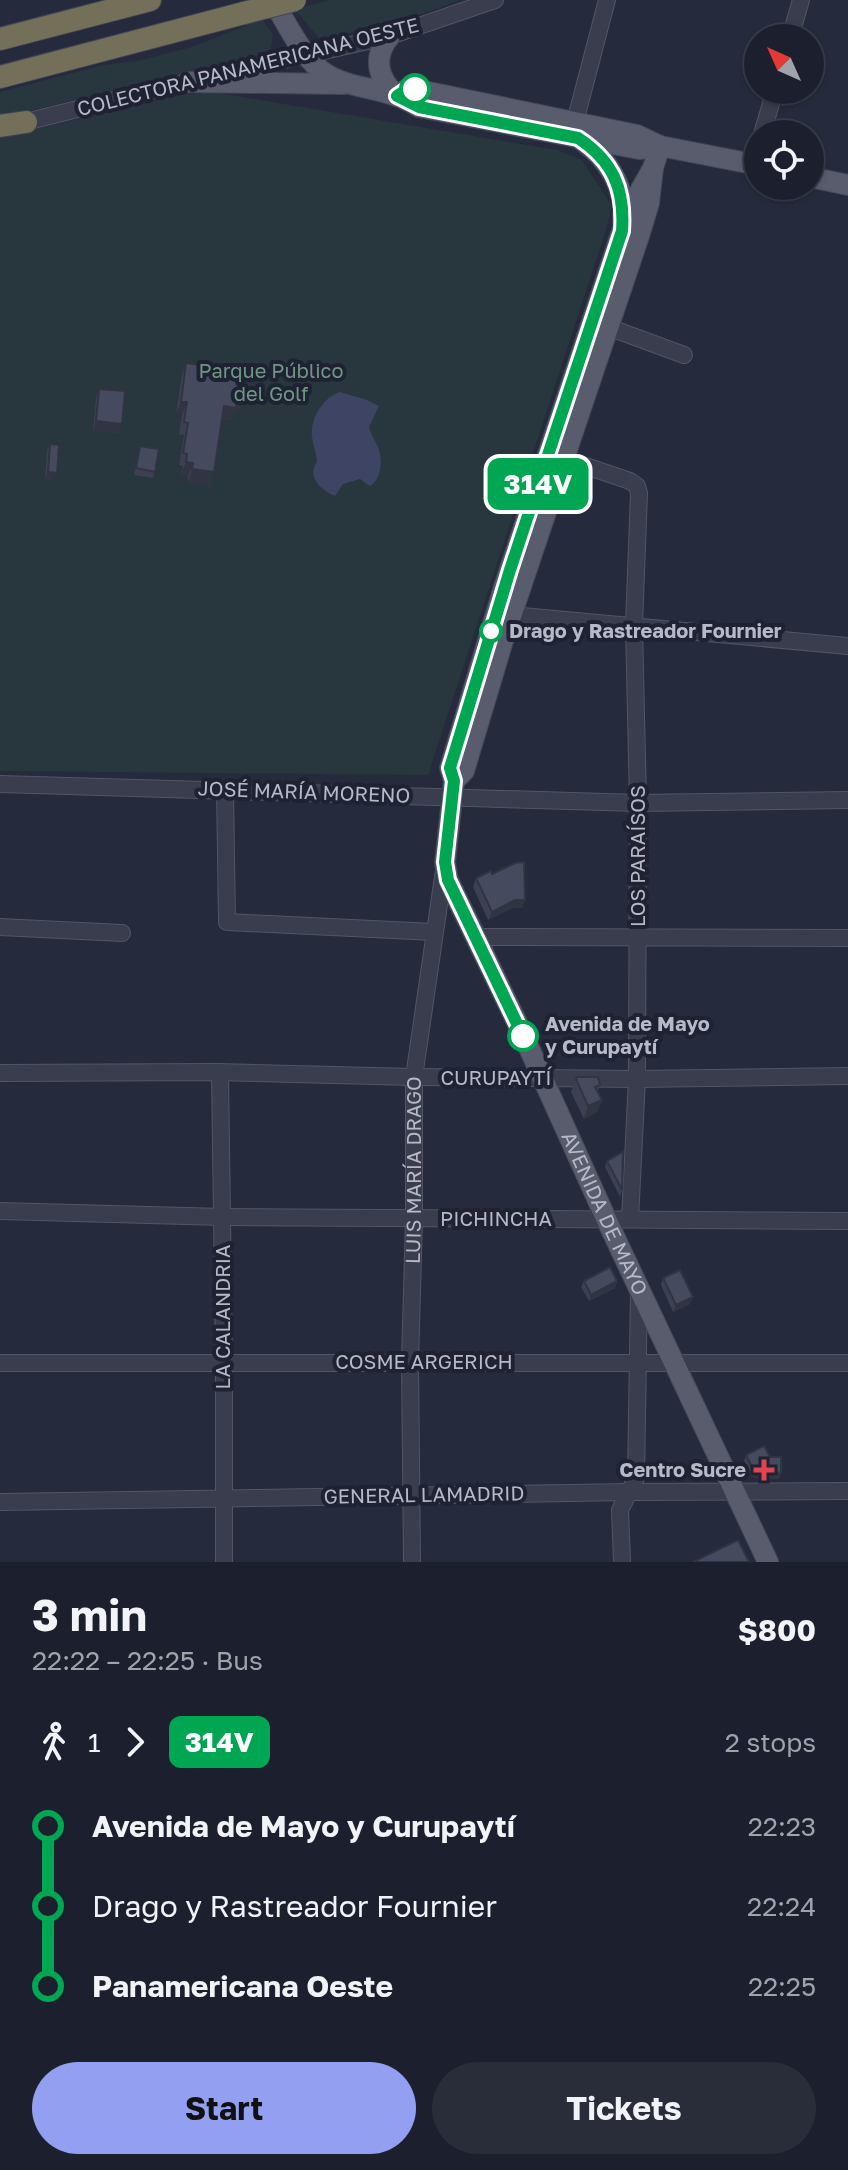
<!DOCTYPE html>
<meta charset="utf-8">
<style>
:root{--surface:#1c202e;--page:#292d3a;--text:#f1f3f6;--muted:#a0a3aa;--line:#3a3e4a;--accent:#939ff0}
body{margin:0;font-family:"Golos Text",sans-serif;background:var(--page);color:var(--text);height:100vh;display:flex;flex-direction:column;font-size:30px;white-space:nowrap}
*{box-sizing:border-box;margin:0}
p{font-size:26px;color:var(--muted)}
.icon{flex:none;width:44px;height:44px;fill:none;stroke:currentColor;stroke-width:2;stroke-linecap:round;stroke-linejoin:round}
.map{position:relative;height:1562px;overflow:hidden}
.panel{display:flex;flex-direction:column;background:var(--surface);flex:1}
.panel>*{flex:none}
.badge{padding:0 16px;border-radius:12px;font-size:28px;line-height:52px}
.needle{width:52px;rotate:315deg}
.controls{position:absolute;left:744px;top:24px;display:grid;gap:16px}
.controls a{display:grid;place-items:center;width:80px;height:80px;border-radius:50%;background:var(--surface);box-shadow:0 2px 6px #0004,0 0 0 2px var(--line);font-size:40px}
.map>.badge{position:absolute;translate:-50% -50%;box-shadow:0 0 0 4px #fff}
.legs{display:flex;align-items:center;gap:12px;height:88px;padding:0 32px;font-size:26px}
.legs p{margin-inline-start:auto}
.headline{display:flex;align-items:center;justify-content:space-between;height:136px;padding:0 32px}
h1{font-size:44px;font-weight:700;line-height:60px}
.cta{display:flex;gap:16px;margin-top:auto;padding:16px 32px}
.cta a{flex:1;height:92px;border-radius:48px;background:var(--accent);color:#111;font-size:32px;font-weight:700;line-height:92px;text-align:center}
.cta a+a{background:var(--page);color:var(--text)}
ul{padding:0 32px;list-style:none}
li{display:flex;align-items:center;gap:28px;height:80px;font-size:30px}
li i{display:grid;place-items:center;width:12px;height:100%;margin:0 10px;background:currentColor}
li i::after{content:'';width:20px;height:20px;margin:-10px;border:6px solid;border-radius:50%;background:var(--surface)}
li p{margin-inline-start:auto}
li:first-child i{background:linear-gradient(#0000 50%,currentColor 0)}
li:last-child i{background:linear-gradient(currentColor 50%,#0000 0)}
.map>svg:first-child{display:block}
.green{fill:#28363e}
.water{fill:#3d4464}
.lines{fill:none;stroke-linecap:round;stroke-linejoin:round}
.minor-casing{stroke:#525565;stroke-width:18}
.major-casing{stroke:#434656;stroke-width:22}
.highway-casing{stroke:#424555;stroke-width:24}
.minor{stroke:#3a3d4d;stroke-width:16}
.major{stroke:#585c6d;stroke-width:20}
.highway{stroke:#736f58;stroke-width:22}
.highway-bridge-casing{stroke:#424555;stroke-width:24;stroke-linecap:butt}
.highway-bridge{stroke:#736f58;stroke-width:22}
.wall{fill:#3c4052}
.shaded-wall{fill:#313442}
.building{fill:#464a5f;stroke:#313442;stroke-width:2}
.line-1-casing{stroke:#fff;stroke-width:18}
.line-1{stroke:#00a651;stroke-width:12}
.stop-1-dot{fill:#fff;stroke:#00a651;stroke-width:4}
.health-dot{fill:#e0444e;stroke:#1f2232;stroke-width:3}
.labels{text-anchor:middle;stroke-width:8;stroke-linejoin:round;paint-order:stroke}
.street-label{font-size:20px;fill:#b6b9c8;stroke:#1f2232}
.park-label{font-size:20px;fill:#6f9783;stroke:#1f2232}
.stop-label{font-size:20px;font-weight:bold;fill:#b6b9c8;stroke:#1f2232;text-anchor:start}
.poi-label{font-size:20px;font-weight:bold;fill:#b6b9c8;stroke:#1f2232;text-anchor:end}
</style>
<div class="map">
<svg width="848" height="1562" viewBox="0 0 848 1562">
<rect width="100%" height="100%" fill="#262a3d"/>
<path class="green" d="M330 0H460L414 17 329 38 318 37 295 9Z
M262 19 273 34 270 53 0 118V92L103 65 138 61 192 47Z
M201 90 557 150 582 160 612 206 604 236 428 775 0 771V137Z"/>
<path class="water" d="M340 392 367 400 379 406 369 427C371 435 375 440 378 447 383 460 382 479 370 486L360 479 343 484 335 496C325 492 310 481 314 468 314 466 316 464 317 462 317 456 313 445 312 437 310 419 322 398 340 392Z"/>
<g class="lines">
<g class="minor-casing">
<g id="minor">
<path d="M790 38 801 0"/>
<path d="M575 122 607 0"/>
<path d="M17 124 187 82 390 36 495 0"/>
<path d="M762 134 775 90"/>
<path d="M753 164 758 147"/>
<path d="M608 327 684 355"/>
<path d="M565 459 630 481 637 486 639 493 634 626 638 803 637 1079 630 1219"/>
<path d="M511 615 848 646"/>
<path d="M0 784 638 803 848 800"/>
<path d="M225 790 227 922 434 932"/>
<path d="M0 927 122 933"/>
<path d="M476 937 848 938"/>
<path d="M220 1072 224 1364V1562"/>
<path d="M0 1073 215 1072 414 1077 637 1079 848 1076"/>
<path d="M0 1211 223 1217 848 1221"/>
<path d="M0 1363H848"/>
<path d="M0 1502 630 1492 848 1491"/>
<path id="s1" d="M412 1562 410 1362 414 1219V1077L444 870"/>
<path d="M622 1562 620 1510 636 1478 639 1291"/>
</g>
</g>
<g class="major-casing">
<g id="major">
<path d="M280 13C290 30 300 50 315 65 337 87 369 86 396 96 404 98 412 103 419 107L639 149 660 146"/>
<path d="M390 36C372 57 377 78 397 96"/>
<path d="M187 82 343 84"/>
<path d="M397 96 409 88 637 135 660 146 758 165"/>
<path d="M581 140C608 158 626 188 623 221"/>
<path id="s2" d="M653 168 630 209 622 231 504 587 450 768 454 781 445 862 448 880 524 1037 609 1225 768 1562"/>
<path d="M810 177 848 185"/>
<path d="M454 781 464 771 505 634 639 236 649 203 653 168 660 146"/>
</g>
</g>
<g class="highway-casing">
<path id="highway" d="M0 39 150 0
M0 77 244 13
M0 126 26 122"/>
</g>
<use href="#minor" class="minor"/>
<use href="#major" class="major"/>
<use href="#highway" class="highway"/>
<g class="highway-bridge-casing">
<path id="highway-bridge" d="M244 13 295 0"/>
</g>
<use href="#highway-bridge" class="highway-bridge"/>
</g>
<path class="wall" d="M186 363 222 374 238 388 243 398 238 411 235 410 231 420 222 419 214 472 210 485 188 482V476L181 475 183 466 179 465 184 435 179 434 182 415 176 414 182 375Z
M99 389 119 433 93 431 96 398Z
M50 444 54 480 45 479 47 450Z
M140 446 155 472 153 478 134 475Z
M492 874 525 900 522 908H512L488 920 473 887 476 878Z
M576 1079 600 1085 598 1091 602 1100 597 1112 584 1119 571 1092Z
M607 1161 622 1190 620 1197 605 1167Z
M663 1278 693 1297 690 1304 673 1312 661 1285Z
M584 1281H617L615 1288 589 1301 581 1287Z
M746 1455 779 1479 752 1477 744 1461Z"/>
<path class="shaded-wall" d="M237 398H243L238 411 235 410 231 420 220 418 224 406Z
M181 402H187L182 415 176 414Z
M96 421 122 424 119 433 93 431Z
M186 462 193 463 188 476 181 475Z
M192 469 214 472 210 485 188 482Z
M48 472 57 473 54 480 45 479Z
M515 900H525L522 908H512L488 920 492 912Z
M602 1100 597 1112 584 1119 588 1106Z
M617 1281 615 1288 589 1301 591 1295Z
M693 1297 690 1304 673 1312 676 1305Z
M754 1471 781 1473 779 1479 752 1477Z"/>
<path class="building" d="M186 363 223 368 222 374 240 377 238 388 244 389 243 398H237L236 408 224 406 214 472 192 469 193 463 186 462 187 454 183 453 188 423 184 422 187 402H181Z
M99 389 125 391 122 424 96 421Z
M50 444 59 445 57 473 48 472Z
M140 446 159 449 155 472 136 468Z
M524 862 525 900H515L492 912 476 878 491 871 492 874 515 863Z
M577 1077H598L600 1085 595 1087 602 1100 588 1106 576 1079Z
M623 1152 622 1190 607 1161Z
M610 1267 617 1281 591 1295 584 1281Z
M680 1270 693 1297 676 1305 663 1278Z
M764 1446 770 1457H781V1473L754 1471 746 1455Z
M738 1540 749 1562H693Z"/>
<g class="lines">
<g class="line-1-casing">
<path id="line-1" d="M415 89 409 88 397 96 419 107 578 138C613 161 625 189 622 231L510 570 450 768 454 781 445 862 448 880 523 1036"/>
</g>
<use href="#line-1" class="line-1"/>
</g>
<g class="stop-1-dot">
<circle cx="415" cy="89" r="14"/>
<circle cx="491" cy="631" r="10"/>
<circle cx="523" cy="1036" r="14"/>
</g>
<path class="health-dot" d="M760 1458h8v8h8v8h-8v8h-8v-8h-8v-8h8z"/>
<g class="labels">
<g class="street-label">
<text transform="translate(248 67) rotate(-14)" y="7">COLECTORA PANAMERICANA OESTE</text>
<text transform="translate(304 792) rotate(2)" y="7">JOSÉ MARÍA MORENO</text>
<text transform="translate(638 856) rotate(-90)" y="7">LOS PARAÍSOS</text>
<text x="496" y="1085">CURUPAYTÍ</text>
<text dy="7" stroke="none"><textPath href="#s1" startOffset="392">LUIS MARÍA DRAGO</textPath></text>
<text dy="7" stroke="none"><textPath href="#s2" startOffset="1116">AVENIDA DE MAYO</textPath></text>
<text x="496" y="1226">PICHINCHA</text>
<text transform="translate(223 1317) rotate(-90)" y="7">LA CALANDRIA</text>
<text x="424" y="1369">COSME ARGERICH</text>
<text transform="translate(424 1495) rotate(-1)" y="7">GENERAL LAMADRID</text>
</g>
<g class="park-label">
<text x="271" y="378">Parque Público<tspan x="271" dy="23">del Golf</tspan></text>
</g>
<g class="stop-label">
<text x="509" y="638">Drago y Rastreador Fournier</text>
<text x="545" y="1031">Avenida de Mayo<tspan x="545" dy="23">y Curupaytí</tspan></text>
</g>
<g class="poi-label">
<text x="746" y="1477">Centro Sucre</text>
</g>
</g>
</svg>
<div class="controls">
<a><svg class="needle" viewBox="-14 -14 28 28"><path d="M0-13l5 13h-10z" fill="#e53935"/><path d="M0 13l5-13h-10z" fill="#a0a3aa"/></svg></a>
<a><svg class="icon" aria-label="locate" viewBox="0 0 24 24"><circle cx="12" cy="12" r="6"/><path d="M12 2v4M12 18v4M2 12h4M18 12h4"/></svg></a>
</div>
<b class="badge" style="left:538px;top:484px;background:#00a651;color:#fff">314V</b>
</div>
<section class="panel">
<div class="headline"><div><h1>3 min</h1><p>22:22 – 22:25 · Bus</p></div><b>$800</b></div>
<div class="legs"><svg class="icon" aria-label="walk" viewBox="0 0 24 24"><circle cx="13" cy="4" r="2"/><path d="M13 8l-2 6 4 7M11 14l-3 7M7 12l3-4h3l4 4"/></svg>1<svg class="icon" aria-label="forward" viewBox="0 0 24 24"><path d="M9 5l7 7-7 7"/></svg><b class="badge" style="background:#00a651;color:#fff">314V</b><p>2 stops</p></div>
<ul>
<li><i style="color:#00a651"></i><b>Avenida de Mayo y Curupaytí</b><p>22:23</p></li>
<li><i style="color:#00a651"></i><span>Drago y Rastreador Fournier</span><p>22:24</p></li>
<li><i style="color:#00a651"></i><b>Panamericana Oeste</b><p>22:25</p></li>
</ul>
<div class="cta"><a>Start</a><a>Tickets</a></div>
</section>
